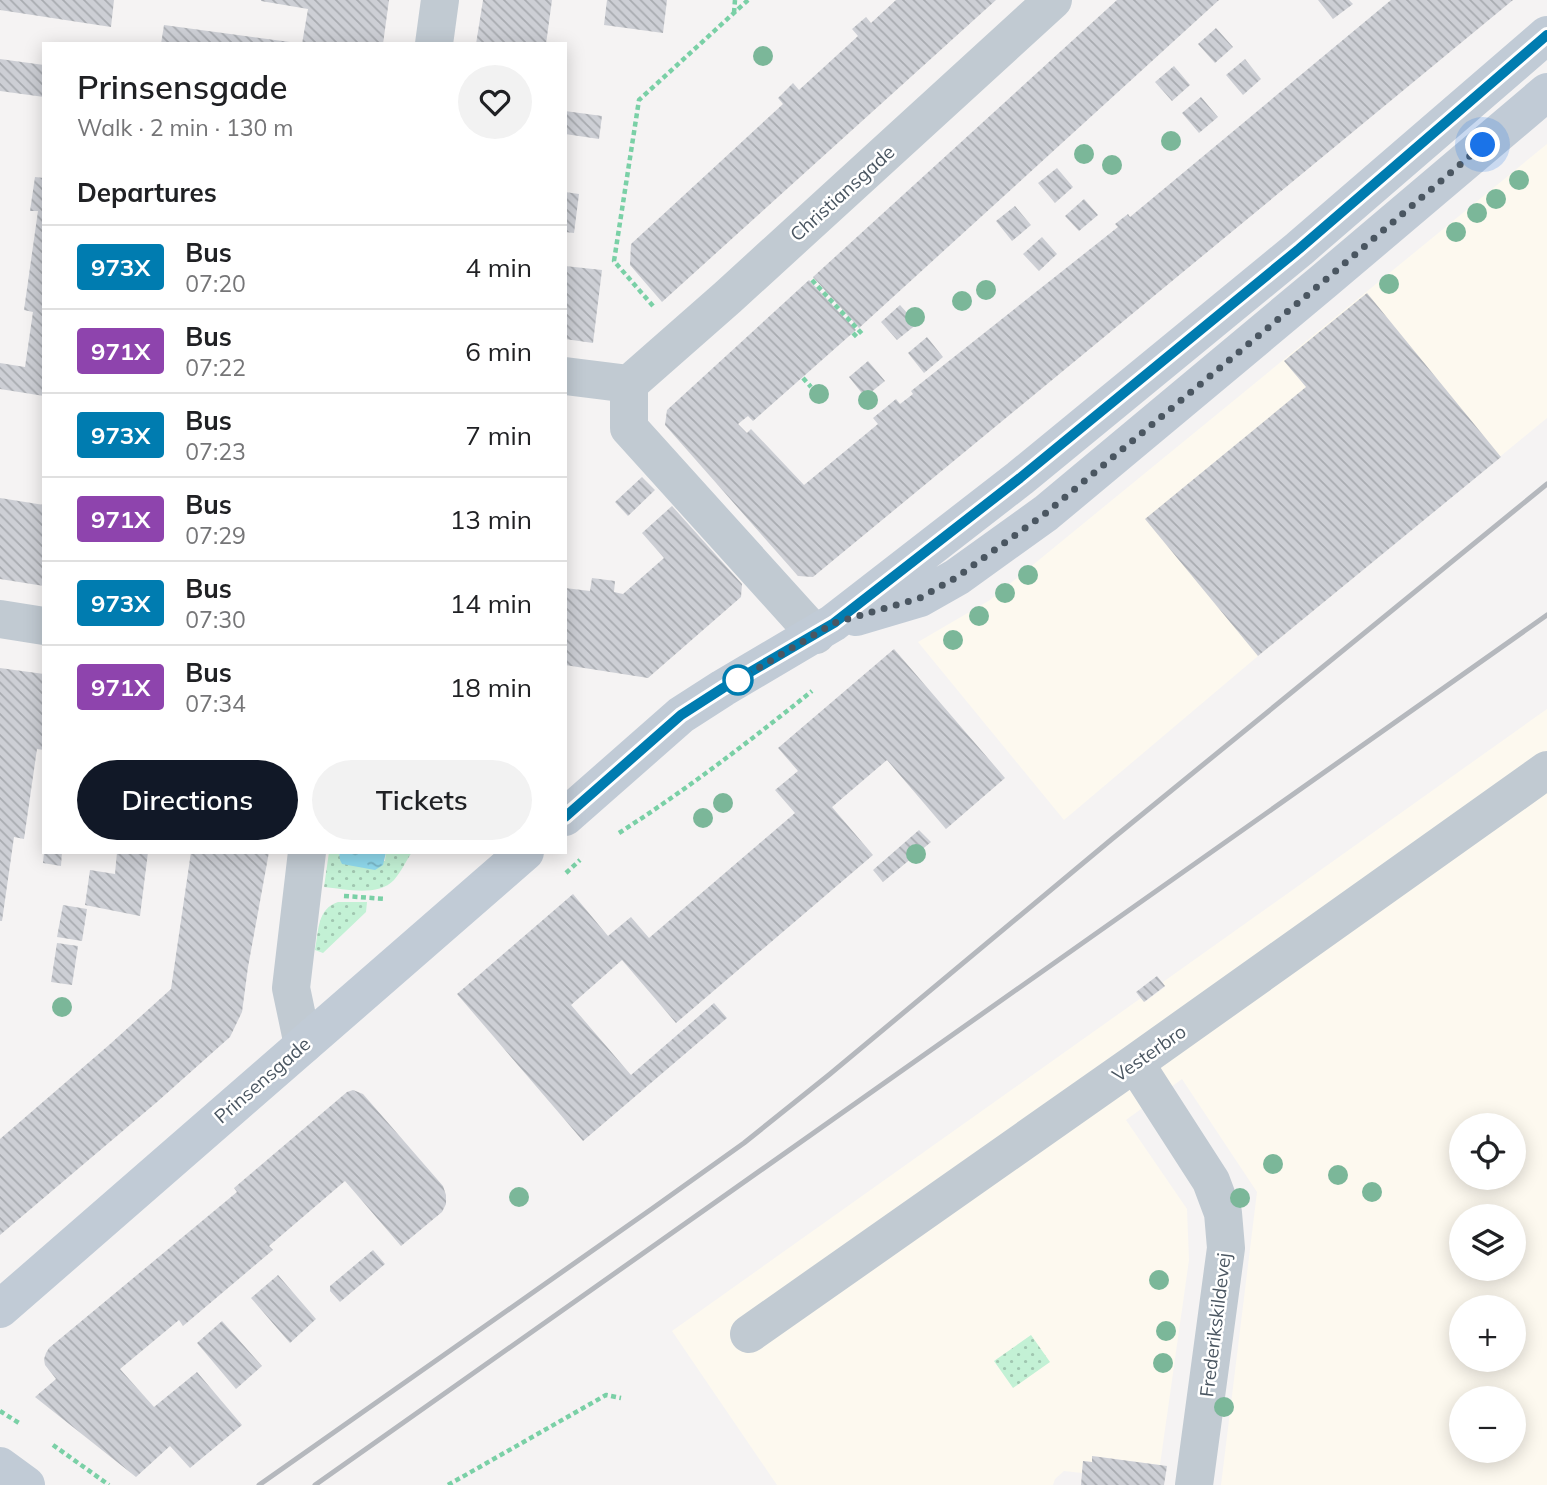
<!DOCTYPE html>
<meta charset="utf-8">
<style>
:root{--surface:#fff;--page:#f2f2f2;--text:#202124;--muted:#757577;--line:#e0e0e0;--accent:#111827}
body{margin:0;font-family:Mulish,sans-serif;background:var(--page);color:var(--text);height:100vh;display:flex;flex-direction:column;font-size:26px;white-space:nowrap}
*{box-sizing:border-box;margin:0}
p{font-size:23px;color:var(--muted)}
.icon{flex:none;width:38px;height:38px;fill:none;stroke:currentColor;stroke-width:2;stroke-linecap:round;stroke-linejoin:round}
.map{position:relative;flex:1;overflow:hidden}
.details{position:absolute;left:42px;top:42px;width:525px;height:812px;display:flex;flex-direction:column;background:var(--surface);border-radius:0px;box-shadow:0 4px 18px #0003}
.details>*{flex:none}
.badge{padding:0 14px;border-radius:5px;font-size:24px;line-height:46px}
.controls{position:absolute;left:1449px;top:1113px;display:grid;gap:14px}
.controls a{display:grid;place-items:center;width:77px;height:77px;border-radius:50%;background:var(--surface);box-shadow:0 4px 18px #0003;font-size:35px}
.you{position:absolute;width:35px;height:35px;margin:-18px;border:5px solid #fff;border-radius:50%;background:#1a73e8;box-shadow:0 0 0 10px #1a73e833}
.map>.badge{position:absolute;translate:-50% -50%;box-shadow:0 0 0 4px #fff}
h2{padding:0 35px;font-size:26px;line-height:63px}
.round{display:grid;place-items:center;flex:none;width:74px;height:74px;border-radius:37px;background:var(--page)}
.headline{display:flex;align-items:center;justify-content:space-between;height:119px;padding:0 35px}
h1{font-size:33px;font-weight:600;line-height:52px}
.cta{display:flex;gap:14px;margin-top:auto;padding:14px 35px}
.cta a{flex:1;height:80px;border-radius:42px;background:var(--accent);color:#fff;font-size:28px;font-weight:600;line-height:80px;text-align:center}
.cta a+a{background:var(--page);color:var(--text)}
ul{padding:0;list-style:none}
li{display:flex;align-items:center;gap:21px;height:84px;padding:0 35px;border-top:2px solid var(--line)}
li div{flex:1}
li b{display:block;font-size:26px}
li em{font-style:normal}
li .badge{min-width:77px;font-weight:700;text-align:center}
.map>svg:first-child{display:block}
.commercial{fill:#fdf9ef;fill-rule:evenodd}
.grass{fill:url(#grass-dots)}
.water{fill:url(#water-ripples)}
.building{fill:url(#building-back-hatch)}
.lines{fill:none;stroke-linecap:round;stroke-linejoin:round}
.path{stroke:#7ad0a6;stroke-width:4.5;stroke-dasharray:5 3.5;stroke-linecap:butt}
.street{stroke:#c1cad2;stroke-width:38}
.secondary{stroke:#c1cbd6;stroke-width:38}
.rail{stroke:#b5b8bd;stroke-width:5}
.tree{fill:#7bb799}
.line-casing{stroke:#fff;stroke-width:16}
.line{stroke:#007cb0;stroke-width:10}
.walk{stroke:#4a5661;stroke-width:7;stroke-dasharray:0 12.6}
.stop-dot{fill:#fff;stroke:#007cb0;stroke-width:3.5}
.labels{text-anchor:middle;stroke-width:5;stroke-linejoin:round;paint-order:stroke}
.street-label{font-size:19px;fill:#4a5661;stroke:#fff}
</style>
<div class="map">
<svg width="1547" height="1485" viewBox="0 0 1547 1485">
<defs>
<pattern id="grass-dots" width="8" height="8" patternUnits="userSpaceOnUse" patternTransform="scale(1.75)"><rect width="8" height="8" fill="#c3f1d5"/><path d="M2 2h.1M6 6h.1" fill="none" stroke="#a0c6b0" stroke-width="1.8" stroke-linecap="round"/></pattern>
<pattern id="water-ripples" width="26" height="14" patternUnits="userSpaceOnUse" patternTransform="scale(1.75)"><rect width="26" height="14" fill="#90daee"/><path d="M2 4q2-2 4 0t4 0M15 11q2-2 4 0t4 0" fill="none" stroke="#78b4c4"/></pattern>
<pattern id="building-back-hatch" width="6" height="6" patternUnits="userSpaceOnUse" patternTransform="scale(1.75)"><rect width="6" height="6" fill="#cdcfd5"/><path d="M-1 5l2 2M0 0l6 6M5-1l2 2" fill="none" stroke="#a8abb0"/></pattern>
</defs>
<rect width="100%" height="100%" fill="#f5f3f3"/>
<path class="commercial" d="M1547 144V418L1258 656 1064 820 918 642 990 600Z
M1547 709V1485H1221L1257 1192 1182 1079 1126 1120 1187 1209 1189 1260 1160 1465 1093 1456 1092 1462 1083 1461 1082 1473 1064 1471 1055 1479 1053 1485H777L672 1331 1141 998 1145 1002 1165 987 1163 982ZM1461 1125H1514V1178H1461ZM1461 1216H1514V1269H1461ZM1461 1307H1514V1360H1461ZM1461 1398H1514V1451H1461Z"/>
<path class="grass" d="M329 852H339V855L385 861 386 852H412C406 861 401 872 394 880 378 897 345 889 324 887Z
M338 902H367L366 912 323 953 315 950C319 930 317 909 338 902Z
M1031 1335 1050 1362 1013 1388 994 1361Z"/>
<path class="water" d="M339 852H386L383 865 375 870 342 864 340 860Z"/>
<path class="building" d="M0 0H114L111 27 0 10Z
M261 0H389L383 44H302L308 9 261 1Z
M483 0H552L546 44H476Z
M607 0H667L663 33 604 25Z
M896 0H996L662 302 630 265 631 244 783 104 778 98 793 83 799 90 858 36 852 29 866 17 871 23Z
M1117 0H1219L859 328 813 277Z
M1318 0H1349L1353 4 1333 19Z
M1391 0H1513L813 577 798 576 665 425 667 410 809 280 856 330 753 421 748 416 738 424 747 433 751 429 804 485 878 424 873 418 896 399 900 404 913 394 911 391 1118 227 1115 224 1128 214 1130 217Z
M164 25 290 42V44H161Z
M1216 28 1233 47 1215 63 1198 44Z
M0 59 44 65V97L0 91Z
M1245 59 1261 79 1243 95 1226 75Z
M1174 66 1190 85 1172 101 1155 82Z
M1201 97 1218 117 1199 133 1182 113Z
M565 111 602 116 599 139 565 134Z
M1057 168 1073 187 1055 203 1038 183Z
M35 177 44 178V396L0 389V363L25 367 33 312 24 310 38 211H30Z
M565 192 579 194 574 233 565 232Z
M1084 199 1098 215 1079 231 1065 216Z
M1015 206 1031 225 1012 241 996 221Z
M1042 237 1057 254 1039 271 1023 254Z
M565 266 602 270 593 343 565 339Z
M1367 293 1501 457 1258 656 1145 519 1306 387 1284 361Z
M900 305 917 324 897 340 881 322Z
M927 337 943 357 924 373 908 353Z
M868 361 885 381 865 397 849 377Z
M642 477 655 490 628 516 615 502Z
M0 498 44 505V586L0 579Z
M672 506 742 584 741 597 648 678 565 665V588L590 591 592 578 615 581 614 592 623 594 664 558 642 533Z
M894 649 1005 778 946 829 887 760 832 807 873 855 676 1023 622 960 571 1005 631 1075 714 1003 727 1018 583 1141 457 994 573 894 608 936 631 917 649 938 795 813 775 790 798 771 778 748Z
M0 668 44 674V750L37 749 24 839 14 837 2 921H0Z
M919 830 931 842 883 882 873 870Z
M44 852H62L61 866 43 863Z
M117 852H148L140 916 85 905 90 870 115 874Z
M191 852H269L248 967 242 1012 230 1037 157 1102 0 1235V1139L109 1045 171 989Z
M63 905 87 909 82 941 57 937Z
M57 943 78 946 72 985 51 982Z
M1157 976 1165 986 1144 1002 1136 992Z
M353 1090 363 1094 443 1186 446 1195V1204L442 1212 401 1246 345 1181 269 1246 273 1250 183 1326 179 1320 120 1369 154 1407 197 1372 242 1425 190 1468 170 1446 136 1477 35 1397 56 1379 45 1365 44 1359 46 1353 49 1348 237 1192 234 1188 347 1092Z
M373 1250 385 1264 340 1302 330 1291V1286Z
M278 1275 316 1319 290 1343 251 1298Z
M222 1321 262 1366 236 1389 197 1343Z
M1092 1456 1167 1466 1164 1485H1081L1083 1461 1092 1462Z"/>
<g class="lines">
<path class="path" d="M734 13 735 0
M812 280 864 336
M653 306 614 261 639 100 748 0
M853 333 859 339
M803 378 811 387
M619 833C686 790 750 741 812 691
M566 873 580 860
M344 896 386 899
M0 1411 19 1423
M53 1445 109 1485
M448 1485 606 1395 621 1398"/>
<path class="street" d="M434 44 440 0
M565 376 629 384 728 297 1053 0
M629 384V428L816 635
M0 619 44 626
M303 1045 291 988 307 852
M1135 1063 1211 1181 1223 1213 1226 1248 1194 1485
M749 1334 1135 1063 1547 770"/>
<path class="secondary" d="M856 617 920 598 957 577 1046 513 1324 281 1547 92
M565 817 681 715 723 688 833 623 1020 478 1299 249 1547 35
M0 1309 525 852
M0 1466 26 1485"/>
<path class="rail" d="M259 1485 653 1208 744 1143 830 1074 1112 839 1547 484
M315 1485 1547 615"/>
</g>
<g class="tree">
<circle cx="763" cy="56" r="10"/>
<circle cx="1171" cy="141" r="10"/>
<circle cx="1084" cy="154" r="10"/>
<circle cx="1112" cy="165" r="10"/>
<circle cx="1519" cy="180" r="10"/>
<circle cx="1496" cy="199" r="10"/>
<circle cx="1477" cy="213" r="10"/>
<circle cx="1456" cy="232" r="10"/>
<circle cx="1389" cy="284" r="10"/>
<circle cx="986" cy="290" r="10"/>
<circle cx="962" cy="301" r="10"/>
<circle cx="915" cy="317" r="10"/>
<circle cx="819" cy="394" r="10"/>
<circle cx="868" cy="400" r="10"/>
<circle cx="1028" cy="575" r="10"/>
<circle cx="1005" cy="593" r="10"/>
<circle cx="979" cy="616" r="10"/>
<circle cx="953" cy="640" r="10"/>
<circle cx="723" cy="803" r="10"/>
<circle cx="703" cy="818" r="10"/>
<circle cx="916" cy="854" r="10"/>
<circle cx="62" cy="1007" r="10"/>
<circle cx="1273" cy="1164" r="10"/>
<circle cx="1338" cy="1175" r="10"/>
<circle cx="1372" cy="1192" r="10"/>
<circle cx="519" cy="1197" r="10"/>
<circle cx="1240" cy="1198" r="10"/>
<circle cx="1159" cy="1280" r="10"/>
<circle cx="1166" cy="1331" r="10"/>
<circle cx="1163" cy="1363" r="10"/>
<circle cx="1224" cy="1407" r="10"/>
</g>
<g class="lines">
<g class="line-casing">
<path id="line" d="M565 817 681 715 723 688 834 623 1020 478 1299 249 1547 35"/>
</g>
<use href="#line" class="line"/>
<path class="walk" d="M738 680 834 623 920 598 957 577 1046 513 1324 281 1483 145"/>
</g>
<circle class="stop-dot" cx="738" cy="680" r="14"/>
<g class="labels">
<g class="street-label">
<text transform="translate(842 193) rotate(-42)" y="7">Christiansgade</text>
<text transform="translate(1149 1053) rotate(-35)" y="7">Vesterbro</text>
<text transform="translate(262 1080) rotate(-41)" y="7">Prinsensgade</text>
<text transform="translate(1215 1325) rotate(-83)" y="7">Frederikskildevej</text>
</g>
</g>
</svg>
<div class="controls">
<a><svg class="icon" aria-label="locate" viewBox="0 0 24 24"><circle cx="12" cy="12" r="6"/><path d="M12 2v4M12 18v4M2 12h4M18 12h4"/></svg></a>
<a><svg class="icon" aria-label="layers" viewBox="0 0 24 24"><path d="M12 4l9 5-9 5-9-5zM3 14l9 5 9-5"/></svg></a>
<a>+</a>
<a>−</a>
</div>
<div class="you" style="left:1483px;top:145px"></div>
<section class="details">
<div class="headline"><div><h1>Prinsensgade</h1><p>Walk · 2 min · 130 m</p></div><a class="round"><svg class="icon" aria-label="heart" viewBox="0 0 24 24"><path d="M12 20l-8-8c-3-5 5-10 8-4 3-6 11-1 8 4z"/></svg></a></div>
<h2>Departures</h2>
<ul>
<li><span class="badge" style="background:#007cb0;color:#fff">973X</span><div><b>Bus</b><p>07:20</p></div><em>4 min</em></li>
<li><span class="badge" style="background:#8e44ad;color:#fff">971X</span><div><b>Bus</b><p>07:22</p></div><em>6 min</em></li>
<li><span class="badge" style="background:#007cb0;color:#fff">973X</span><div><b>Bus</b><p>07:23</p></div><em>7 min</em></li>
<li><span class="badge" style="background:#8e44ad;color:#fff">971X</span><div><b>Bus</b><p>07:29</p></div><em>13 min</em></li>
<li><span class="badge" style="background:#007cb0;color:#fff">973X</span><div><b>Bus</b><p>07:30</p></div><em>14 min</em></li>
<li><span class="badge" style="background:#8e44ad;color:#fff">971X</span><div><b>Bus</b><p>07:34</p></div><em>18 min</em></li>
</ul>
<div class="cta"><a>Directions</a><a>Tickets</a></div>
</section>
</div>
